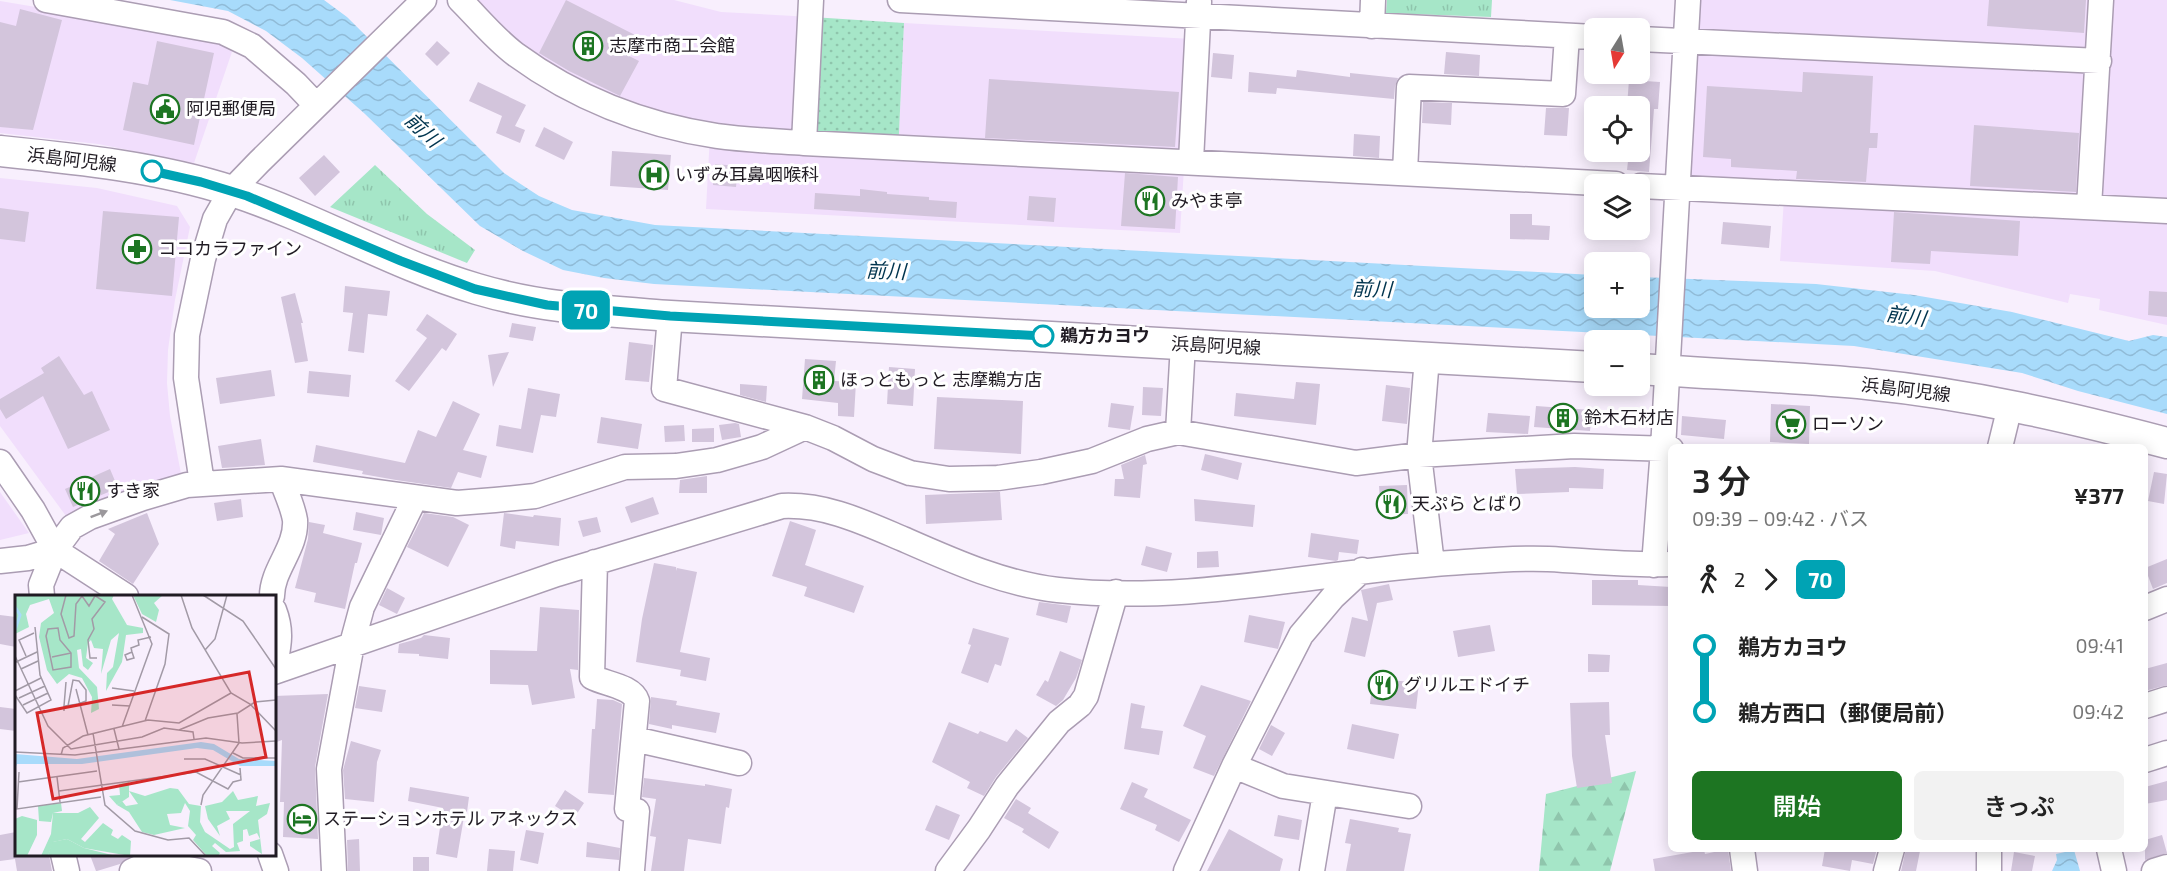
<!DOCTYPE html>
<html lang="ja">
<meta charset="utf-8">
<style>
:root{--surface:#fff;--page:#f2f2f2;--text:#222;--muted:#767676;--accent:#1d7522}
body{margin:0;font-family:"Exo 2","Noto Sans JP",sans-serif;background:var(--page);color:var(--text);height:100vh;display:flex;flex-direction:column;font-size:22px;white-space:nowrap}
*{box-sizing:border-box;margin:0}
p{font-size:20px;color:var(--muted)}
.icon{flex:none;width:33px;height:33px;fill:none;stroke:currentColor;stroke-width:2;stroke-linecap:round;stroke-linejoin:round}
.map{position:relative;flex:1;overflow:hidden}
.sheet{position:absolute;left:1668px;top:444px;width:480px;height:408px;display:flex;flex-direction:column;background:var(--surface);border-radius:9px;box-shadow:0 3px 15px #0003}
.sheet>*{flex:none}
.badge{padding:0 12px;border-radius:9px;font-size:21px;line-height:39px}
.needle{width:39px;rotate:191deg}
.tools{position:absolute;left:1584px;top:18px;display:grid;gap:12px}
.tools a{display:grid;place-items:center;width:66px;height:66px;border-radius:9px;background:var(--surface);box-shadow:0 3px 15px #0003;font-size:30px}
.map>.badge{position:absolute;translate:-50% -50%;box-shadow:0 0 0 3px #fff}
.legs{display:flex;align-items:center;gap:9px;height:66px;padding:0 24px;font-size:20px}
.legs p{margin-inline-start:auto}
.summary{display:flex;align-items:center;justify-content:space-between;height:102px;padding:0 24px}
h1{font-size:33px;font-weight:600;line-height:45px}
.action{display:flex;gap:12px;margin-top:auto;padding:12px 24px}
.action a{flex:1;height:69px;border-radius:9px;background:var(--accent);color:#fff;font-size:24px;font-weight:600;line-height:69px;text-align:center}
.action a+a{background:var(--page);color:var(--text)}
ul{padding:0 24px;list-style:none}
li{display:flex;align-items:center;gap:21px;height:66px;font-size:22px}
li i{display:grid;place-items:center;width:9px;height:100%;margin:0 8px;background:currentColor}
li i::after{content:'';width:15px;height:15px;margin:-8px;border:4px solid;border-radius:50%;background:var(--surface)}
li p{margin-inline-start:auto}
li:first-child i{background:linear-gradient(#0000 50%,currentColor 0)}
li:last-child i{background:linear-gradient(currentColor 50%,#0000 0)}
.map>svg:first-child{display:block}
.built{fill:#f1defc}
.grass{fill:url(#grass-dots)}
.forest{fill:url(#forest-firs)}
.park{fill:url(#park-tufts)}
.water{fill:url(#water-waves)}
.building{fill:#d3c5dc}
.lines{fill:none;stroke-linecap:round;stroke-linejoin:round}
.minor-casing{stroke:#ab9db3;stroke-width:27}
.major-casing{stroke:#ab9db3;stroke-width:33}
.minor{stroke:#fff;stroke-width:24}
.major{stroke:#fff;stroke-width:30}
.oneway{fill:#9b989c}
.line-1-casing{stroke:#fff;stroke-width:14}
.line-1{stroke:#00a3b4;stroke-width:9}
.stop-1-dot{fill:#fff;stroke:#00a3b4;stroke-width:3}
.labels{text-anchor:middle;stroke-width:6;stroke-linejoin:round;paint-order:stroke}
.poi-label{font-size:18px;fill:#201b23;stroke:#fff;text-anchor:start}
.street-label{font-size:18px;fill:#201b23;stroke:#fff}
.stop-label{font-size:18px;font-weight:bold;fill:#201b23;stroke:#fff;text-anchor:start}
.water-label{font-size:20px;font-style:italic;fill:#00344e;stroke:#fff}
.inset-river{fill:none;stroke:#a8dbfb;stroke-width:3}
.inset-road{fill:none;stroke:#a29aa6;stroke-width:1.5}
.view{fill:#d62828;fill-opacity:0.15;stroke:#d62828;stroke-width:3}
.inset-edge{fill:none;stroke:#201b23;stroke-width:3}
</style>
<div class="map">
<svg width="2167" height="871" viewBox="0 0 2167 871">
<defs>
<pattern id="grass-dots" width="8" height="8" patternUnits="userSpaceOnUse" patternTransform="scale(1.5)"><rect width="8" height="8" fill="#a6e6c8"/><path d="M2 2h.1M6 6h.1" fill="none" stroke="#8fc5ac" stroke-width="1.8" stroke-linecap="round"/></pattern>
<pattern id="forest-firs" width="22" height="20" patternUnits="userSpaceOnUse" patternTransform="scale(1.5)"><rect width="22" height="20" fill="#a6e6c8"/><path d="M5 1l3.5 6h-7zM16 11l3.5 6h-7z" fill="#8fc5ac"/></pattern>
<pattern id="park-tufts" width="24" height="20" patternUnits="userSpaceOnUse" patternTransform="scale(1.5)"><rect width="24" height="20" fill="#a6e6c8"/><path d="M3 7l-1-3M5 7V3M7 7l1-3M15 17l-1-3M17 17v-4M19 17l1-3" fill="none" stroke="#8fc5ac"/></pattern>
<pattern id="water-waves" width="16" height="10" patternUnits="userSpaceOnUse" patternTransform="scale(1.5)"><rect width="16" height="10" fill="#a8dbfb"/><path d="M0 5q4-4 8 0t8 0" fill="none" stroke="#90bbd7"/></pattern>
</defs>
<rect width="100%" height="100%" fill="#f8effd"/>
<path class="built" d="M458 0H674L721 12 812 17 898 153 904 23 1192 39 1180 233 706 209 710 135 589 99Z
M1678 0H2167V325L2099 310 2100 299 2070 294 2068 303 1935 271 1780 261 1784 198 1664 187Z
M0 1 185 32 234 46 194 163 98 144 0 133Z
M0 178 97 188 177 206 190 227 175 300 168 350 167 383 170 416 182 479 133 492 66 516 0 426Z
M0 492 29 533 0 540Z"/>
<path class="grass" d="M812 17 904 23 898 154 807 149Z"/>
<path class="forest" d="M1636 771 1610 871H1539L1546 794Z"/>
<path class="park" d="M1387 0H1492L1491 17 1386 13Z
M375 165 427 214 475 250 467 263 330 207Z"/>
<path class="water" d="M170 0H324L347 17 504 173 539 196 572 210 655 225 1594 275V308H1640V277L1816 284 1914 295 2012 312 2129 341 2153 335 2167 337V414L2078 391 2022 373 1854 346 654 284 604 278 563 270 523 251 480 226 365 114 302 58 266 31 228 11Z
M2074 850 2080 871H2052L2057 860 2056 854Z"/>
<path class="building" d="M566 0 639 37 629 56 639 61 620 96 569 71 539 53Z
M1989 0H2086L2084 33 1987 26Z
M20 9 62 20 33 130 0 127V22L16 26Z
M157 41 214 53 194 145 123 130 133 82 148 85Z
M437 41 450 53 437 66 425 54Z
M1446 52 1480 55 1479 76 1444 74Z
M1213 53 1234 55 1232 79 1211 77Z
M1297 70 1350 77V73L1398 78 1395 86 1394 99 1277 88 1276 94 1248 92 1249 72 1296 77Z
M1803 72 1873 76 1870 133H1878L1877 148H1869L1866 182 1796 179 1797 171 1731 167V159L1703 157 1707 86 1802 92Z
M989 79 1179 92 1175 147 985 138Z
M1629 80 1660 82 1658 109H1654L1649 172 1627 170 1629 152H1640V106H1627Z
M478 82 526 105 515 126 525 130 520 143 496 133 502 116 469 101Z
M1423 102 1452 103 1451 125 1422 123Z
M1546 108H1569L1567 136 1544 135Z
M1974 125 2079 133 2076 192 1970 186Z
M544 127 573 142 564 160 535 146Z
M1354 134 1380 136 1379 158 1353 156Z
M612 151 671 155 668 190 610 186Z
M324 155 340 172 315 196 299 178Z
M715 164 738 166 736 187 713 185Z
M1125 173 1178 177 1175 229 1121 226Z
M860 189 887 192V194L929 197V200L957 202 956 218 814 209 815 193 860 196Z
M1029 196 1056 198 1054 222 1027 220Z
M0 208 29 212 25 242 0 239Z
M103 211 179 217 172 296 96 289Z
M1894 212 2020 221 2018 256 1931 251 1930 264 1891 262Z
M1510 214H1532V225L1550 226 1549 240 1510 239Z
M1723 222 1771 226 1769 248 1721 244Z
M345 286 390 291 387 316 368 314 364 353 348 351 353 313 343 312Z
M2149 291 2167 292V317L2148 315Z
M295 293 303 323H301L308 361 295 363 281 297Z
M427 314 457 334 446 351 442 348 409 391 395 381 427 338 416 330Z
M512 323 536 327 533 341 509 337Z
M629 342 653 345 649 382 625 380Z
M509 352 493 387 488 355Z
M59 356 84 395 92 391 110 430 68 449 43 396 6 419 0 409V399L44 373 41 368Z
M805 359 836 361 834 381 856 382 854 417 838 416V403L802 399Z
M889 367 915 369 913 406 887 404Z
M271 370 275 396 220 404 216 378Z
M309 371 351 375 349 397 307 393Z
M1296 382 1320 384 1316 425 1234 416 1236 393 1294 399Z
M740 384 767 386 766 402 740 395Z
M1386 385 1410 388 1407 424 1382 421Z
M1143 387 1163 388 1161 416 1142 415Z
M528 388 560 394 556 417 541 415 533 453 496 446 499 425 521 429Z
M937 397 1023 401 1021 454 934 449Z
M453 401 480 414 463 450 487 456 481 478 458 472 451 488 396 480 362 474 363 471 313 462 316 445 405 463 418 430 436 437Z
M1111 403 1134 406 1130 430 1108 427Z
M1771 404 1810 406 1809 444 1770 442Z
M1536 406 1592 410 1590 431 1534 427Z
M1488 413 1530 416 1528 434 1486 432Z
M1682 416 1726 420 1724 439 1681 435Z
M601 417 642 424 638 449 597 443Z
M735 423 739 424 741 437 722 440 719 425Z
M684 425 685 441 665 442 664 426Z
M714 428V442H692V429Z
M261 439 265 465 222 468 218 446Z
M1205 454 1242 463 1238 480 1201 470Z
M1145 455 1147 464 1143 465 1140 498 1114 496 1115 479H1124L1121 465Z
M1575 467 1604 469 1603 489 1569 488V492L1517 494 1515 469Z
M110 469 118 488 73 507 65 489Z
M2154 472 2167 474 2164 504 2148 501Z
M707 476V493H679L680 480Z
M1407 485 1408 514 1381 515 1379 486Z
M1000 492 1002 520 926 524 925 495Z
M653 497 659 514 631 523 625 507Z
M241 499 243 517 217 521 214 503Z
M1194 499 1255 505 1253 527 1195 521Z
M356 512 384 518 381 535 353 530Z
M147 513 159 544 133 584 99 561 115 534 108 529Z
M424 513 453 517 469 525 448 567 407 547Z
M504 513 533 517 534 515 561 518 559 546 516 541 515 549 500 546Z
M597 517 601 532 583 537 578 521Z
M790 521 816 530 805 565 864 586 854 613 804 596 807 587 772 576Z
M309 522 325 525 323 533 362 543 357 563H355L345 609 314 602 316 593 295 588 308 539Z
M1311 533 1359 540 1357 554 1339 552 1338 560 1336 561 1308 557Z
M1146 546 1172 553 1167 572 1141 565Z
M1218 551 1219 567 1197 568V552Z
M2167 559V583L2153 589 2145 568Z
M654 563 676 567 677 571V568L697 572 680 652 710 658 706 681 680 676 681 670 636 662 642 619Z
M1592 580H1638V585L1671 587V606L1592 605Z
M1389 584 1393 600 1377 603 1365 657 1344 652 1352 617 1368 621 1361 590Z
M387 588 405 598 397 614 379 605Z
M1039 602 1071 606 1067 623 1036 615Z
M540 607 579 610 578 670 570 669 575 698 532 705 528 685 490 684V650L537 651Z
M0 615 16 617V647L0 644Z
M1249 615 1285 622 1278 649 1244 642Z
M1490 625 1495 651 1458 657 1453 631Z
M973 628 1009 638 1001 666 995 664 988 683 961 673 971 645 968 644Z
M424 635 450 638 448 659 419 656V654L398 653 399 644 421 638Z
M1060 651 1082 660 1076 678 1063 700 1056 706 1036 695 1045 680 1048 682Z
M1588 654 1610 655 1609 672H1588Z
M2167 663V685L2145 691V669Z
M1373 678 1419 683 1416 709 1370 704Z
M1201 685 1251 701 1214 776 1193 768 1206 736 1183 726Z
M359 686 386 690 382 712 355 708Z
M328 694 315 767 318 839 283 837 284 802H280L282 740 274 743V696Z
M651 697 677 701 676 705 720 713 716 733 672 725V729L649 724Z
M597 699 613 700 622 704 614 795 588 793 592 729H595Z
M1609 702 1610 735H1605L1612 783 1577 788 1572 756 1570 703Z
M1131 703 1145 706 1141 728 1163 731 1159 755 1124 749Z
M0 707 16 709V731L0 729Z
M949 722 978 734 980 731 1007 742 1016 729 1028 738 996 777 984 796 967 788 970 782 932 762Z
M1352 724 1399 734 1394 759 1347 749Z
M1271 725 1285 733 1272 756 1259 749Z
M351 741 381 750 377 762 374 802 345 799 343 770Z
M644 778 705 786V784L732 789 729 808 726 807 721 844 688 839 684 871H651L656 837 650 836 656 799 642 797Z
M2167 781V800L2145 804V787Z
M1132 782 1148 789 1144 797 1191 820 1179 842 1155 830 1157 825 1120 809Z
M410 787 469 797 467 812 465 811 457 858 436 854 443 808 408 801Z
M565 790 584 803 574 818 555 806Z
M1016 799 1031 808 1028 813 1059 832 1049 849 1022 832 1024 829 1004 818Z
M936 805 960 815 949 840 925 830Z
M1278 815 1302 820 1299 840 1274 836Z
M1350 819 1399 828 1398 832 1411 834 1404 871H1346L1351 844 1345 843Z
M1229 829 1283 859 1280 871H1207Z
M526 830 544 833 538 864 520 860Z
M16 832V855H49L52 871H17L15 859 0 861V835Z
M2162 835 2167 853 2145 860V840Z
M359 839 360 871H348L347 840Z
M587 842 620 848 619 860 586 857Z
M489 849 515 851 513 871H487Z
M1728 849 1731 871H1655L1653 859 1704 850 1705 854Z
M1825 849H1877L1873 864 1852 860 1850 871 1822 866Z
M1906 849 1920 851 1916 871H1901Z
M2014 852 2035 856 2032 871H2011Z
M90 855H134L120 864 97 871H96Z
M413 857H429V871H413Z"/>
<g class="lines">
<g class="minor-casing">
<path id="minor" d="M46 0 223 32 252 46 296 84 316 105
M460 0C478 18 495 39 515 54 575 98 644 125 717 136 746 140 775 141 804 143L1616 184
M900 0 1594 37
M1372 26 1373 0
M1640 39 2099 61
M804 143 811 0
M1191 161 1199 2
M1405 172 1409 87 1563 94 1567 36
M1640 186 2167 211
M2089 207 2101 0
M670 316 664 389 805 427 833 438 873 459 910 473 949 479 998 478 1041 472 1092 461 1147 439 1178 432 1356 463 1419 455 1574 446 1671 449
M1427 358 1419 455 1432 564
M1178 432 1183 344
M2000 447 2010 406
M0 462 33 510 55 550 126 596
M202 483 186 378 187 335 203 259 215 219 231 191 259 162 424 0
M0 561 28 558 55 550
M595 562 592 677C605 684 632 686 637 701L627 809 637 811 632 870
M1654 565 1663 449 1688 0
M42 596 41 585 55 550 72 527 90 517 143 498 187 485 281 479 457 503 495 500 535 496 625 467 676 466 717 460 762 447 805 427
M272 596C272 569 297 548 295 520 293 507 286 492 281 479
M2145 608 2167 599
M274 610C283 633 278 648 274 671
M274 672 557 574 782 506C826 504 863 522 903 539 953 561 1004 584 1058 590 1184 604 1310 574 1435 564 1470 562 1513 557 1548 559 1589 561 1630 566 1671 564
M2145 706 2167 699
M634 739 739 763
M2145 760 2167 753
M1234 766 1283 786 1409 806
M1742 849 1745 871
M1989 849V871
M2109 849 2114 871
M63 854 67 871
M270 854 276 871
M132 871 152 862 199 871
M334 871 329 769 352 644 362 607 415 498
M948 871 979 829 1007 786 1059 722 1080 705 1086 696 1116 592
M1186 871 1234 766 1301 635 1333 597 1362 570
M1312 871 1325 793
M1886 871 1892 849
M2154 871 2167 867"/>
</g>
<g class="major-casing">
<path id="major" d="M0 151C78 159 158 167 232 191 316 218 392 264 477 289 540 308 605 311 670 316L1594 367
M1640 369C1715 374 1792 377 1867 384 1969 394 2069 417 2167 443"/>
</g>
<use href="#minor" class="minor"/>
<use href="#major" class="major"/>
</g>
<defs><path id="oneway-solid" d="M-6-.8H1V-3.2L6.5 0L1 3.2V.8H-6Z" transform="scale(1.5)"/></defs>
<use class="oneway" href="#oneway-solid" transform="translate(99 514) rotate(-21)"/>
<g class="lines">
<g class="line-1-casing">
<path id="line-1" d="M152 171 201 182 247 196 401 261 475 289 547 305 670 316 1043 336"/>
</g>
<use href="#line-1" class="line-1"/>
</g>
<defs>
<g id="building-ring" transform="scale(1.5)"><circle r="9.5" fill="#fff" stroke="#1d7522" stroke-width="1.5"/><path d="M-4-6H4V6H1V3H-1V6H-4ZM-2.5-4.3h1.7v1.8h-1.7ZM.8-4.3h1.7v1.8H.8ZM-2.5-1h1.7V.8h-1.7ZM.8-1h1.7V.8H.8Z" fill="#1d7522"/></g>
<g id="civic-ring" transform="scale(1.5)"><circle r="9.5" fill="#fff" stroke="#1d7522" stroke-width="1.5"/><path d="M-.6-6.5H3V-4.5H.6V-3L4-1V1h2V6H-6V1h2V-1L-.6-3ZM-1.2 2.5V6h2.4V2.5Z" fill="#1d7522"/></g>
<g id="hospital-ring" transform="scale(1.5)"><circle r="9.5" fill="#fff" stroke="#1d7522" stroke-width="1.5"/><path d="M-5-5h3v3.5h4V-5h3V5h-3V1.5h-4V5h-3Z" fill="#1d7522"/></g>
<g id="restaurant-ring" transform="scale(1.5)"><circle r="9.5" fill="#fff" stroke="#1d7522" stroke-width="1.5"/><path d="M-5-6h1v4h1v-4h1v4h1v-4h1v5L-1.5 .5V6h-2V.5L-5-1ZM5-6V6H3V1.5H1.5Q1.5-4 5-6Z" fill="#1d7522"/></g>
<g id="pharmacy-ring" transform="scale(1.5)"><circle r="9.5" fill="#fff" stroke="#1d7522" stroke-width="1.5"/><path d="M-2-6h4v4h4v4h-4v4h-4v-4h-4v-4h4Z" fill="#1d7522"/></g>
<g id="supermarket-ring" transform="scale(1.5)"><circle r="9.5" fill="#fff" stroke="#1d7522" stroke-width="1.5"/><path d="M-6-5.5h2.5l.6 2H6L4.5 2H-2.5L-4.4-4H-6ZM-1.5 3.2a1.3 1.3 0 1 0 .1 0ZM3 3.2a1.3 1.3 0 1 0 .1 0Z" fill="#1d7522"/></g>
<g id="hotel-ring" transform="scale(1.5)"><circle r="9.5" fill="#fff" stroke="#1d7522" stroke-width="1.5"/><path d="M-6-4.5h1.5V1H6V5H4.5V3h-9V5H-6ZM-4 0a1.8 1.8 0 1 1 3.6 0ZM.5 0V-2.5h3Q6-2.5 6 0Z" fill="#1d7522"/></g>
</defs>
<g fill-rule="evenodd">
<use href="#building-ring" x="588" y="46"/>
<use href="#civic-ring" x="165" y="109"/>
<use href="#hospital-ring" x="654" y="175"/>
<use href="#restaurant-ring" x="1150" y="201"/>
<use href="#pharmacy-ring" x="137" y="249"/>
<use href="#building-ring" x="819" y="380"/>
<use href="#building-ring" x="1563" y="418"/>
<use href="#supermarket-ring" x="1791" y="424"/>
<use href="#restaurant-ring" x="85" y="491"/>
<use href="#restaurant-ring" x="1391" y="504"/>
<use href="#restaurant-ring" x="1383" y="685"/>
<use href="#hotel-ring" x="302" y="819"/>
</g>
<g class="stop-1-dot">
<circle cx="152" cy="171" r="10"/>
<circle cx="1043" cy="336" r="10"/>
</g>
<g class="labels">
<g class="poi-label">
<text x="609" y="52">志摩市商工会館</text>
<text x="186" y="115">阿児郵便局</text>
<text x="675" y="181">いずみ耳鼻咽喉科</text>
<text x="1171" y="207">みやま亭</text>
<text x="158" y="255">ココカラファイン</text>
<text x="840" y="386">ほっともっと 志摩鵜方店</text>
<text x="1584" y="424">鈴木石材店</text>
<text x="1812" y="430">ローソン</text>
<text x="106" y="497">すき家</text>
<text x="1412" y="510">天ぷら とばり</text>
<text x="1404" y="691">グリルエドイチ</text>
<text x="323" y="825">ステーションホテル アネックス</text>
</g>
<g class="street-label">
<text transform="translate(72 160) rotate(7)" y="6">浜島阿児線</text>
<text transform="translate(1216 346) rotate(3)" y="6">浜島阿児線</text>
<text transform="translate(1906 390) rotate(7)" y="6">浜島阿児線</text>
</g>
<g class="stop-label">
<text x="1060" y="342">鵜方カヨウ</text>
</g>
<g class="water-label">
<text transform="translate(423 130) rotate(43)" y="7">前川</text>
<text transform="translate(886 271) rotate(2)" y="7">前川</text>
<text transform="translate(1372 289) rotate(2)" y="7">前川</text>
<text transform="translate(1906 316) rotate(8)" y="7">前川</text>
</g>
</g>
<g transform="translate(15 595)">
<rect width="261" height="261" fill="#f8effd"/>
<path d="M118 0H148L139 8 144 15 141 27 127 19ZM155 193 163 194 174 209 186 211 185 227 190 237 215 254 219 252 218 229 235 216H211L215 224 202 231 205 241 193 224 190 211 207 207 218 196 223 205 243 201 241 211 255 208 252 219 243 225 247 259 235 251V247L245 244 242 238 234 241 232 234 228 235V246L222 248 225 256 211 257 200 248 197 251 205 258 203 261H192L178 245 181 240 173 231 175 216 170 208 166 218 152 219 155 230 170 233 139 240 127 237 114 217 102 210 107 206 111 211 123 209 114 196 130 201ZM46 208 47 216 38 218 36 227 24 226 23 211ZM52 244 69 253 101 261H33L37 247Z" fill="#a6e6c8"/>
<path d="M0 0H99L97 4 112 30 128 33V38L111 40 107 67 91 96 92 78 98 72 104 38 96 45 86 79 88 54 79 53 76 45 73 48 71 63 78 68 73 75 68 71 66 54 62 55 64 73 82 92 84 114 76 118 77 102 67 83 54 79 42 89 32 75 24 42 26 28 39 18 34 4 15 10 11 19 14 32 0 39ZM75 212 84 223 66 244 70 247 88 228 98 235 96 240 103 244 107 240 116 246 115 261 69 253 52 244 38 247 33 261H26L36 239 38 218H63ZM7 221 22 225V240L12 261H0V224Z" fill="#a6e6c8"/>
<path d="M114 187V202L102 210 94 201 105 200 104 189Z" fill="#a6e6c8"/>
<path d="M186 147 199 149 224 164 261 166V171H225L198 155 182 153 67 169H2L0 174V159L62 164Z" fill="#a8dbfb"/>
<path class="inset-river" d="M0 12 5 20 0 35"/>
<path class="inset-road" d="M51 0 46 19 54 43 59 41 61 9 67 1M79 0 90 7 77 24 79 34 73 45 75 63H82M166 0 177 33 216 98 235 109 261 136M188 0 228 26 261 74M67 1 74 11 80 1M127 22 154 39 150 69 130 126M43 33 45 45 56 58V72L38 75 31 41 33 34ZM190 55 200 44 212 0M117 57 110 60 112 65 119 63 117 57 116 53 124 50 123 45 136 42M0 61 33 131 56 154 127 142 149 133 178 137 179 144M11 61 4 45 19 38M37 62 56 58M1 67 22 57M6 74 23 66M97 93 119 96M61 94 73 140M0 96 26 83M0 100 12 118 36 105 25 80 20 32M4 103 30 91M8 110 33 98M97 110 115 111M49 111 51 87M49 116V111H50L63 109 71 106V95L64 86 58 85 53 111M107 132 137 49 117 0M99 134 104 154M164 135 193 123 223 118 240 107 261 105M78 138 90 210 120 236 153 245 174 243 191 261M0 157 60 160 191 143 227 148 261 146M218 158 228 163H261M46 160 48 153 68 141 133 125 164 128 216 98M169 164H190L226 180M4 177 2 214 86 202M42 182 45 207M3 187 82 176M44 196 181 177 213 194 218 187 226 185 225 173M186 210 188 200 224 148 222 119"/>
<path class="view" d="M234 77 251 162 38 204 22 118Z"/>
<rect width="261" height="261" class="inset-edge"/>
</g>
</svg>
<div class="tools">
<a><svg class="needle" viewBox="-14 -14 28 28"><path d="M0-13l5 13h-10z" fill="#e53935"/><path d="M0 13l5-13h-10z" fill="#767676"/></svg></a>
<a><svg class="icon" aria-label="locate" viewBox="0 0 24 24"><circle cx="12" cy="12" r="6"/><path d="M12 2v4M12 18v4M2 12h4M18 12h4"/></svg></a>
<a><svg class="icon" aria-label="layers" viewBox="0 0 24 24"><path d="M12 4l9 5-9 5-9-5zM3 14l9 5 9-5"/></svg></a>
<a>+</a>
<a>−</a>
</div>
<b class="badge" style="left:586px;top:310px;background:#00a3b4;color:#fff">70</b>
<section class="sheet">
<div class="summary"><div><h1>3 分</h1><p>09:39 – 09:42 · バス</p></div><b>¥377</b></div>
<div class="legs"><svg class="icon" aria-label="walk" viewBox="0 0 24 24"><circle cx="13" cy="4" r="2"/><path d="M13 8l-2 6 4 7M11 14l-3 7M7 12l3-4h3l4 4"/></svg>2<svg class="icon" aria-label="forward" viewBox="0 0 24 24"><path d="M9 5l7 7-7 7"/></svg><b class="badge" style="background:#00a3b4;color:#fff">70</b></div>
<ul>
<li><i style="color:#00a3b4"></i><b>鵜方カヨウ</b><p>09:41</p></li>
<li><i style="color:#00a3b4"></i><b>鵜方西口（郵便局前）</b><p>09:42</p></li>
</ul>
<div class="action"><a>開始</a><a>きっぷ</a></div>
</section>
</div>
